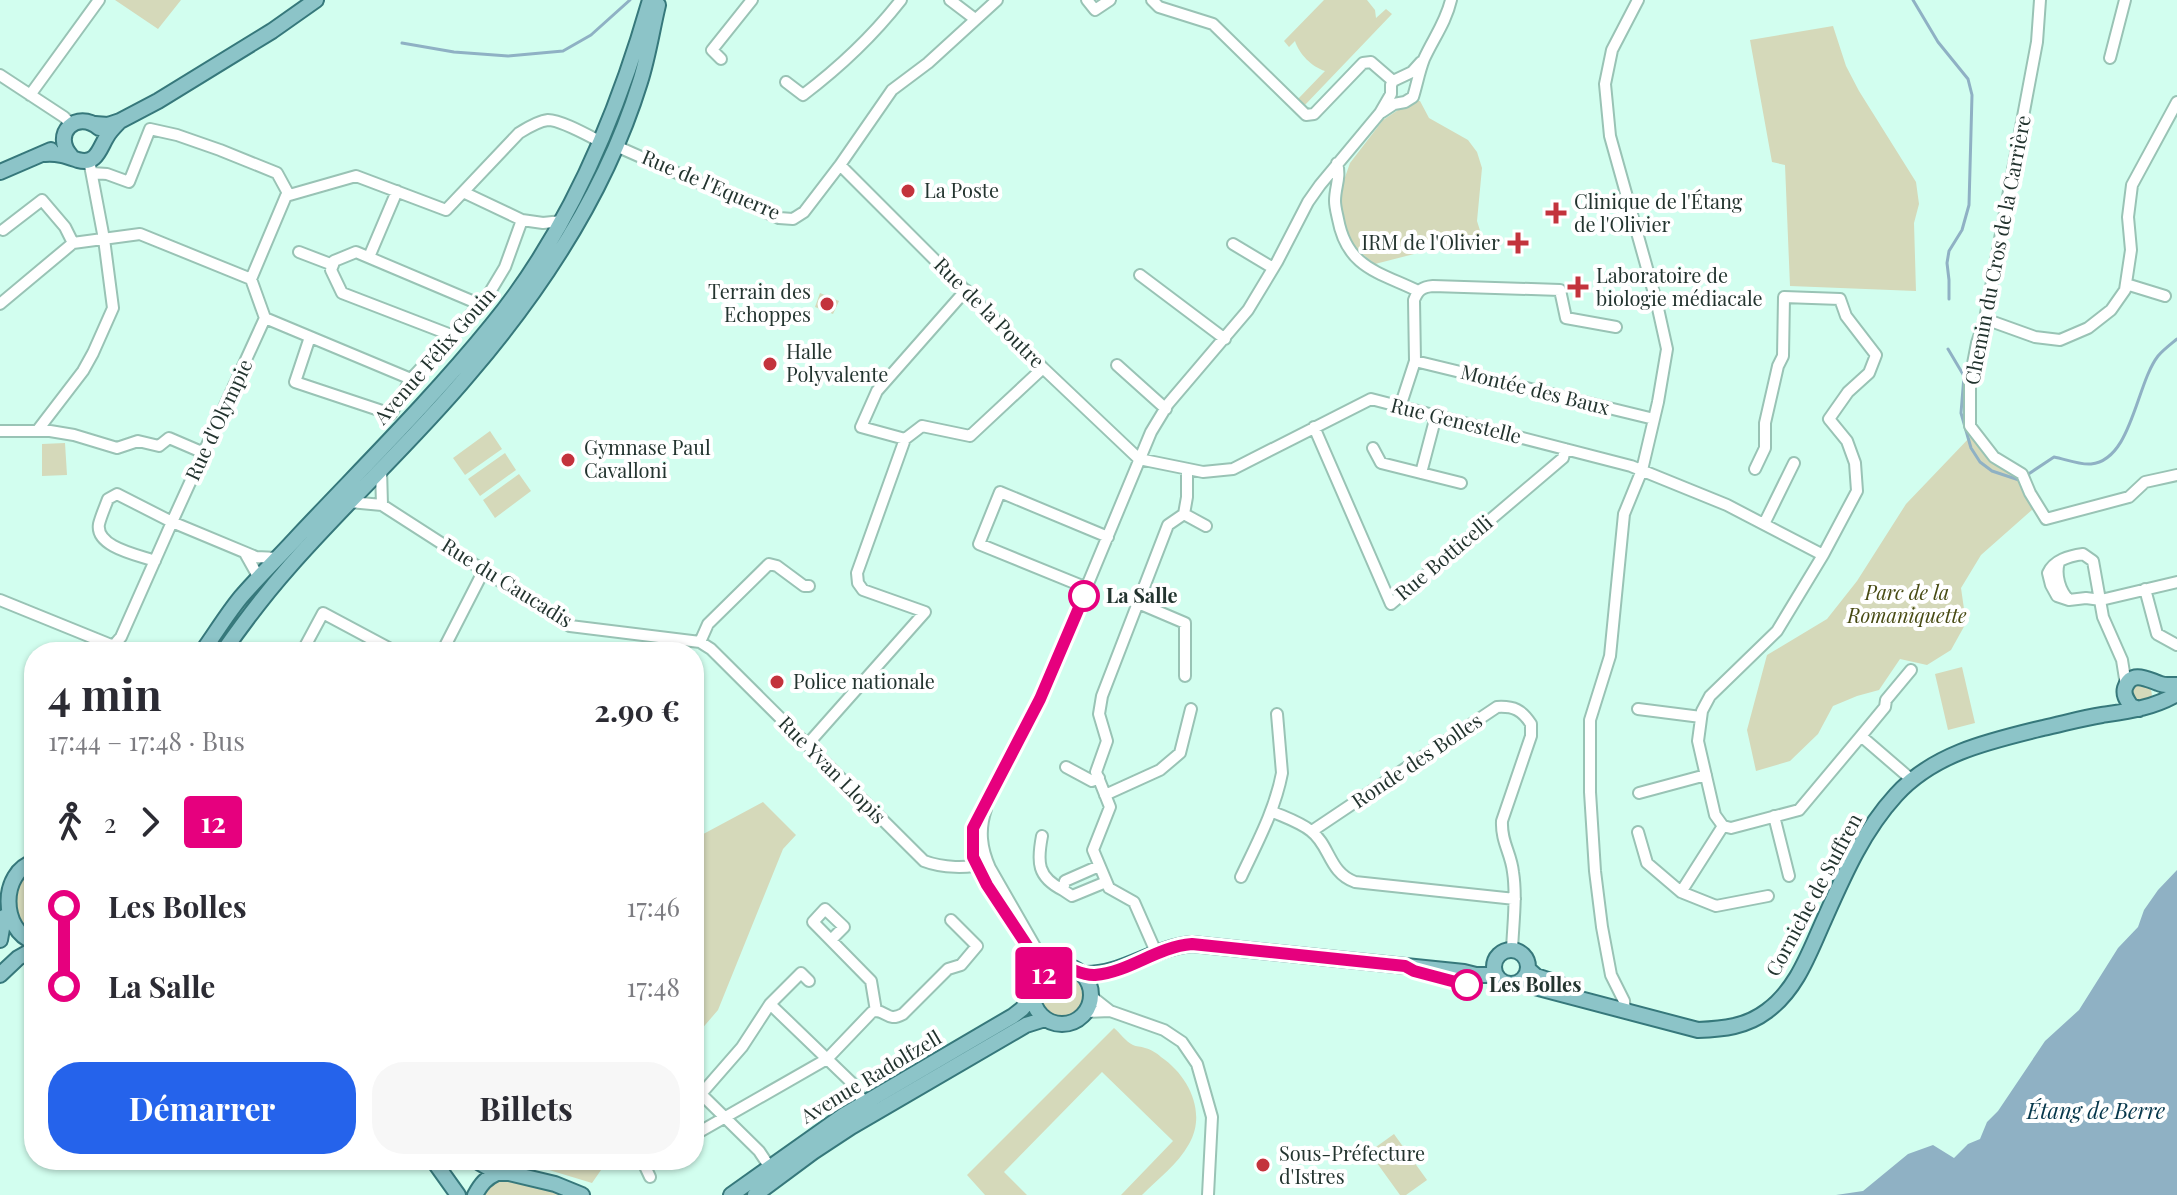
<!DOCTYPE html>
<html lang="fr">
<meta charset="utf-8">
<style>
:root{--surface:#fff;--page:#f7f7f7;--text:#2b2b33;--muted:#7c7c81;--accent:#2563eb}
body{margin:0;font-family:"Playfair Display",serif;background:var(--page);color:var(--text);height:100vh;display:flex;flex-direction:column;font-size:30px;white-space:nowrap}
*{box-sizing:border-box;margin:0}
p{font-size:26px;color:var(--muted)}
.icon{flex:none;width:44px;height:44px;fill:none;stroke:currentColor;stroke-width:2;stroke-linecap:round;stroke-linejoin:round}
.map{position:relative;flex:1;overflow:hidden}
.drawer{position:absolute;left:24px;top:642px;width:680px;height:528px;display:flex;flex-direction:column;background:var(--surface);border-radius:32px;box-shadow:0 2px 6px #0004}
.drawer>*{flex:none}
.badge{padding:0 16px;border-radius:6px;font-size:28px;line-height:52px}
.map>.badge{position:absolute;translate:-50% -50%;box-shadow:0 0 0 4px #fff}
.legs{display:flex;align-items:center;gap:12px;height:88px;padding:0 24px;font-size:26px}
.legs p{margin-inline-start:auto}
.headline{display:flex;align-items:center;justify-content:space-between;height:136px;padding:0 24px}
h1{font-size:44px;font-weight:700;line-height:60px}
.cta{display:flex;gap:16px;margin-top:auto;padding:16px 24px}
.cta a{flex:1;height:92px;border-radius:32px;background:var(--accent);color:#fff;font-size:32px;font-weight:700;line-height:92px;text-align:center}
.cta a+a{background:var(--page);color:var(--text)}
ul{padding:0 24px;list-style:none}
li{display:flex;align-items:center;gap:28px;height:80px;font-size:30px}
li i{display:grid;place-items:center;width:12px;height:100%;margin:0 10px;background:currentColor}
li i::after{content:'';width:20px;height:20px;margin:-10px;border:6px solid;border-radius:50%;background:var(--surface)}
li p{margin-inline-start:auto}
li:first-child i{background:linear-gradient(#0000 50%,currentColor 0)}
li:last-child i{background:linear-gradient(currentColor 50%,#0000 0)}
.map>svg:first-child{display:block}
.green{fill:#d5d9ba}
.water{fill:#8fb1c4}
.lines{fill:none;stroke-linecap:round;stroke-linejoin:round}
.stream{stroke:#8fb1c4;stroke-width:3}
.minor-casing{stroke:#99c3b5;stroke-width:14}
.major-casing{stroke:#36787b;stroke-width:18}
.minor{stroke:#fff;stroke-width:10}
.major{stroke:#8cc4c8;stroke-width:14}
.line-1-casing{stroke:#fff;stroke-width:18}
.line-1{stroke:#e6007e;stroke-width:12}
.poi-dot{fill:#c3333c;stroke:#fff;stroke-width:3}
.stop-1-dot{fill:#fff;stroke:#e6007e;stroke-width:4}
.labels{text-anchor:middle;stroke-width:8;stroke-linejoin:round;paint-order:stroke}
.street-label{font-size:20px;fill:#23342f;stroke:#fff}
.poi-label{font-size:20px;fill:#23342f;stroke:#fff;text-anchor:start}
.park-label{font-size:20px;font-style:italic;fill:#474a13;stroke:#fff}
.stop-label{font-size:20px;font-weight:bold;fill:#23342f;stroke:#fff;text-anchor:start}
.water-label{font-size:22px;font-style:italic;fill:#06374b;stroke:#fff}
</style>
<div class="map">
<svg width="2177" height="1195" viewBox="0 0 2177 1195">
<rect width="100%" height="100%" fill="#d2feef"/>
<path class="green" d="M115 0H181L158 29Z
M1324 0H1367L1375 10 1376 18 1386 9 1392 14 1304 106 1297 100 1325 71C1312 67 1299 54 1295 41L1289 47 1284 41Z
M1833 26 1846 66 1859 91 1916 182 1919 204 1914 223 1916 291 1790 286 1785 165 1772 162 1750 40Z
M1413 100 1420 101 1429 118 1468 140 1477 152 1482 168 1477 221 1483 240 1482 249 1428 243 1414 254 1375 264 1355 248 1348 238 1338 207 1343 183 1350 163 1383 120Z
M820 293 839 301 833 314 815 307Z
M490 431 502 449 465 475 453 458Z
M1971 436 1990 461 2023 478 2033 509 1981 555 1961 588 1966 623 1951 650 1927 665 1900 659 1879 690 1857 696 1833 706 1818 734 1790 761 1756 771 1747 730 1767 655 1827 619 1857 581 1906 504Z
M65 443 67 475 42 476V444Z
M505 453 516 470 480 496 468 479Z
M519 474 531 491 495 518 483 500Z
M1962 667 1975 723 1948 730 1935 674Z
M2139 683C2149 685 2155 690 2150 701L2138 706 2129 691 2135 684Z
M763 802 796 835 783 849 718 1010 694 1038V839Z
M34 868V936L17 926C9 892 2 890 34 868Z
M1056 974C1089 972 1091 1015 1062 1017 1036 1018 1032 984 1056 974Z
M1114 1028C1120 1033 1126 1042 1133 1045 1136 1047 1141 1046 1145 1048 1150 1049 1157 1053 1161 1057 1189 1076 1207 1113 1189 1144 1178 1164 1158 1179 1142 1195H1121L1173 1141 1102 1072 1004 1172 1027 1195H985L967 1175Z
M1394 1134 1427 1180 1406 1195H1400L1369 1152Z
M516 1160H608L592 1183Z
M499 1180 540 1187 567 1195H479L485 1185Z"/>
<path class="water" d="M2177 870V1195H1836L1863 1191 1908 1154 1933 1145 1954 1158 1968 1144 1980 1139 1987 1122 1998 1111 2045 1041 2079 1010 2118 948 2138 927 2144 910 2158 890Z"/>
<g class="lines">
<path class="stream" d="M1913 0 1938 42 1968 79 1972 95 1969 205 1962 230 1949 251 1947 263 1949 280V299
M402 43 454 52 508 56 563 51 591 35 630 0
M1948 349 1964 376 1961 413 1971 448 1980 462 1992 471 2019 480
M2027 475 2054 457C2065 459 2079 465 2091 464 2132 460 2136 384 2158 356 2163 350 2171 344 2177 339"/>
<g class="minor-casing">
<path id="minor" d="M950 0 975 19
M1087 0 1095 10 1110 0
M1152 0 1159 7 1213 24 1306 115 1314 114 1363 63 1371 62 1393 81
M2040 0 2037 42 1985 319 1977 343 1970 379V426L1994 457 2022 474 2030 493 2046 519 2129 497 2145 482 2177 475
M2110 58 2125 0
M721 59 712 50 752 0
M0 75 64 117 71 124
M1393 81 1412 72 1421 62
M786 82 803 95C840 67 872 37 901 0
M30 95 99 0
M1382 112 1394 104 1405 102 1413 97C1417 84 1419 72 1424 59 1433 39 1446 22 1451 0
M616 146 779 218 793 219 804 212 840 165 892 90 928 63 997 0
M1337 163C1341 179 1335 186 1335 201 1335 207 1337 214 1338 219 1347 268 1379 272 1418 291
M840 165 1043 368 1139 459 1203 472 1233 469 1371 399 1631 466 1727 505 1823 555
M92 173 107 174 129 182 150 129 177 135 220 150 277 173 289 195
M522 220 543 223 562 221
M3 230 42 200 65 227 73 243
M1233 244 1273 268
M299 252 333 265 334 261 356 252 479 304
M369 257 397 191
M333 265 331 270 342 293 451 335
M1140 275 1225 339
M2126 284 2165 296
M0 304 73 243 140 234 251 279
M1985 319 2035 337 2060 340 2088 328 2111 310 2125 290 2131 250 2128 217 2132 185 2177 102
M310 337 295 382 391 414 411 379 487 297 505 267 522 220 463 192
M1415 361 1654 419
M1117 365 1166 409
M411 379 265 318 251 279 286 196 356 176 446 210 519 133C527 128 538 121 548 120 561 120 589 136 601 142
M1400 407 1415 361 1414 300C1418 290 1422 287 1433 286L1560 290 1566 318 1616 327
M1314 427 1391 604 1563 458 1565 449
M0 431H50L74 435 117 448 138 441 159 446 169 438 204 453
M37 431 83 371 93 353 113 308 104 239 89 160
M905 439 861 427 877 391 966 290
M1373 448 1381 463 1461 483
M381 469 382 505
M1755 469 1765 448V423L1778 366 1783 356 1784 297 1840 299 1846 316 1876 355 1869 373 1848 392 1829 419 1847 441 1855 463 1857 491 1823 555 1777 631 1710 696 1702 711 1698 741 1715 815 1723 826 1731 828 1799 810 1861 736 1912 780
M1421 473 1436 416
M350 502 382 505 570 626 700 642 711 649 924 861C942 868 968 869 987 863
M1184 514 1206 526
M1764 524 1794 463
M245 553 259 578
M155 561C138 555 95 547 99 524 101 516 105 507 108 499L117 494 172 522 265 318
M2059 562C2055 575 2060 591 2069 600L2086 598 2101 600 2177 582
M1087 588 979 544 1000 492 1108 537
M2145 589 2157 634 2177 645
M0 600 111 645 115 644 121 637 172 522 256 557 278 558
M2069 600 2057 596 2051 585 2048 573C2054 560 2069 556 2083 554L2093 561 2103 617 2122 660 2126 685
M1138 603 1185 623V676
M700 642 708 624 769 564 777 566 804 586H809
M302 652 323 613 396 652
M442 652 484 570
M1638 709 1701 717
M1861 736 1885 707 1886 700 1911 670
M807 745 925 612 863 590 858 583 857 573 905 439 922 426 970 436 1043 368
M1066 767 1092 781 1099 778
M1639 793 1706 775
M1105 795 1160 770 1180 753 1191 709
M986 809C979 830 981 848 990 868L1037 950 1043 957 1059 966
M1271 811C1284 817 1300 822 1311 831 1330 845 1329 873 1355 882L1515 899
M1774 816 1789 876
M1312 831 1497 707C1514 706 1522 710 1531 724V736L1502 821C1501 842 1511 853 1513 872 1517 897 1513 924 1512 950
M1638 832 1647 863 1681 892 1716 906 1768 896
M1042 836C1037 862 1037 877 1063 890
M1099 866 1065 881 1063 890 1072 896 1106 882
M1241 877C1257 843 1275 810 1282 773L1277 714
M1681 892 1723 826
M831 940 844 927 825 909 813 922 871 981 876 1011
M1156 952 1134 902 1109 888 1093 850 1110 807 1096 772 1107 741 1099 714 1102 696 1168 525 1184 514 1187 497V470
M1038 980 1032 953 1000 907 977 866 973 857V828L1040 699 1151 432 1168 404 1248 310 1277 262 1308 202 1320 185 1380 113 1391 94V85L1393 81
M1091 996 1110 1011
M770 1004 851 1082 864 1103
M876 1011C888 1012 888 1022 903 1014L948 969 961 965 977 946 951 920
M1625 1011 1624 1001 1611 975 1602 927 1595 871 1590 792V720L1610 656 1624 514 1642 470 1658 402 1667 349 1657 304 1610 136 1605 84 1612 50 1638 0
M1086 1012 1110 1011 1164 1030 1182 1042 1197 1064 1212 1117 1208 1195
M694 1135 827 1059 872 1012 876 1011
M647 1160 643 1162 650 1177
M769 1166 759 1151 701 1094 742 1047 770 1004 801 973 809 981"/>
</g>
<g class="major-casing">
<path id="major" d="M95 124 108 125 120 121 158 101 272 31 316 0
M45 154C58 153 66 156 78 160 96 165 99 150 106 138 109 132 114 127 119 122
M71 156C51 134 77 109 99 128
M0 172 51 150
M202 652C215 634 227 614 241 597 259 576 280 556 299 535 364 466 432 399 492 325 569 231 617 116 650 0
M223 652C244 622 266 593 290 566 348 500 413 441 469 374 541 290 607 189 640 82 648 57 652 30 658 5
M2139 709 2131 706C2127 700 2123 695 2125 688 2131 670 2147 679 2158 683 2164 686 2170 685 2177 685
M34 862C0 872 0 930 34 942
M0 940 4 917
M1494 967a17 17 0 1 1 34 0a17 17 0 1 1-34 0Z
M1033 995a29 29 0 1 1 58 0a29 29 0 1 1-58 0Z
M1528 969 1536 976 1560 984
M1082 974C1122 976 1153 947 1192 944L1464 972 1476 975H1496
M0 975 18 958 34 949
M1519 983 1698 1030C1723 1029 1746 1027 1767 1011 1797 989 1809 953 1824 920 1844 875 1863 831 1896 795 1934 753 1990 741 2043 728 2062 724 2082 718 2102 715 2129 711 2153 708 2177 694
M433 1160 458 1195
M475 1160 497 1173H509L555 1184 582 1195
M475 1195C481 1184 486 1178 497 1173
M731 1195 844 1115 1013 1016 1022 1009 1033 996
M755 1195 813 1152 851 1127 1026 1025 1045 1019"/>
</g>
<use href="#minor" class="minor"/>
<use href="#major" class="major"/>
</g>
<g class="lines">
<g class="line-1-casing">
<path id="line-1" d="M1084 596 1040 699 973 828V857L987 885 1032 953 1038 980C1061 952 1071 976 1095 975 1130 972 1156 947 1192 944L1405 966 1414 971 1467 985"/>
</g>
<use href="#line-1" class="line-1"/>
</g>
<g class="poi-dot">
<circle cx="908" cy="191" r="8"/>
<path d="M1552 201h8v8h8v8h-8v8h-8v-8h-8v-8h8z"/>
<path d="M1514 231h8v8h8v8h-8v8h-8v-8h-8v-8h8z"/>
<path d="M1574 275h8v8h8v8h-8v8h-8v-8h-8v-8h8z"/>
<circle cx="827" cy="304" r="8"/>
<circle cx="770" cy="364" r="8"/>
<circle cx="568" cy="460" r="8"/>
<circle cx="777" cy="682" r="8"/>
<circle cx="1263" cy="1165" r="8"/>
</g>
<g class="stop-1-dot">
<circle cx="1084" cy="596" r="14"/>
<circle cx="1467" cy="985" r="14"/>
</g>
<g class="labels">
<g class="street-label">
<text transform="translate(711 185) rotate(23)" y="7">Rue de l'Equerre</text>
<text transform="translate(1998 250) rotate(-79)" y="7">Chemin du Cros de la Carrière</text>
<text transform="translate(989 313) rotate(45)" y="7">Rue de la Poutre</text>
<text transform="translate(435 356) rotate(-49)" y="7">Avenue Félix Gouin</text>
<text transform="translate(1535 390) rotate(14)" y="7">Montée des Baux</text>
<text transform="translate(219 420) rotate(-65)" y="7">Rue d'Olympie</text>
<text transform="translate(1456 421) rotate(14)" y="7">Rue Genestelle</text>
<text transform="translate(1444 558) rotate(-40)" y="7">Rue Botticelli</text>
<text transform="translate(507 583) rotate(32)" y="7">Rue du Caucadis</text>
<text transform="translate(1417 761) rotate(-34)" y="7">Ronde des Bolles</text>
<text transform="translate(832 770) rotate(45)" y="7">Rue Yvan Llopis</text>
<text transform="translate(1814 895) rotate(-62)" y="7">Corniche de Suffren</text>
<text transform="translate(871 1077) rotate(-31)" y="7">Avenue Radolfzell</text>
</g>
<g class="poi-label">
<text x="924" y="198">La Poste</text>
<text x="1574" y="209">Clinique de l'Étang<tspan x="1574" dy="23">de l'Olivier</tspan></text>
<text x="1500" y="250" text-anchor="end">IRM de l'Olivier</text>
<text x="1596" y="283">Laboratoire de<tspan x="1596" dy="23">biologie médiacale</tspan></text>
<text x="811" y="299" text-anchor="end">Terrain des<tspan x="811" dy="23">Echoppes</tspan></text>
<text x="786" y="359">Halle<tspan x="786" dy="23">Polyvalente</tspan></text>
<text x="584" y="455">Gymnase Paul<tspan x="584" dy="23">Cavalloni</tspan></text>
<text x="793" y="689">Police nationale</text>
<text x="1279" y="1161">Sous-Préfecture<tspan x="1279" dy="23">d'Istres</tspan></text>
</g>
<g class="park-label">
<text x="1907" y="600">Parc de la<tspan x="1907" dy="23">Romaniquette</tspan></text>
</g>
<g class="stop-label">
<text x="1106" y="603">La Salle</text>
<text x="1489" y="992">Les Bolles</text>
</g>
<g class="water-label">
<text x="2096" y="1119">Étang de Berre</text>
</g>
</g>
</svg>
<b class="badge" style="left:1044px;top:973px;background:#e6007e;color:#fff">12</b>
<section class="drawer">
<div class="headline"><div><h1>4 min</h1><p>17:44 – 17:48 · Bus</p></div><b>2.90 €</b></div>
<div class="legs"><svg class="icon" aria-label="walk" viewBox="0 0 24 24"><circle cx="13" cy="4" r="2"/><path d="M13 8l-2 6 4 7M11 14l-3 7M7 12l3-4h3l4 4"/></svg>2<svg class="icon" aria-label="forward" viewBox="0 0 24 24"><path d="M9 5l7 7-7 7"/></svg><b class="badge" style="background:#e6007e;color:#fff">12</b></div>
<ul>
<li><i style="color:#e6007e"></i><b>Les Bolles</b><p>17:46</p></li>
<li><i style="color:#e6007e"></i><b>La Salle</b><p>17:48</p></li>
</ul>
<div class="cta"><a>Démarrer</a><a>Billets</a></div>
</section>
</div>
